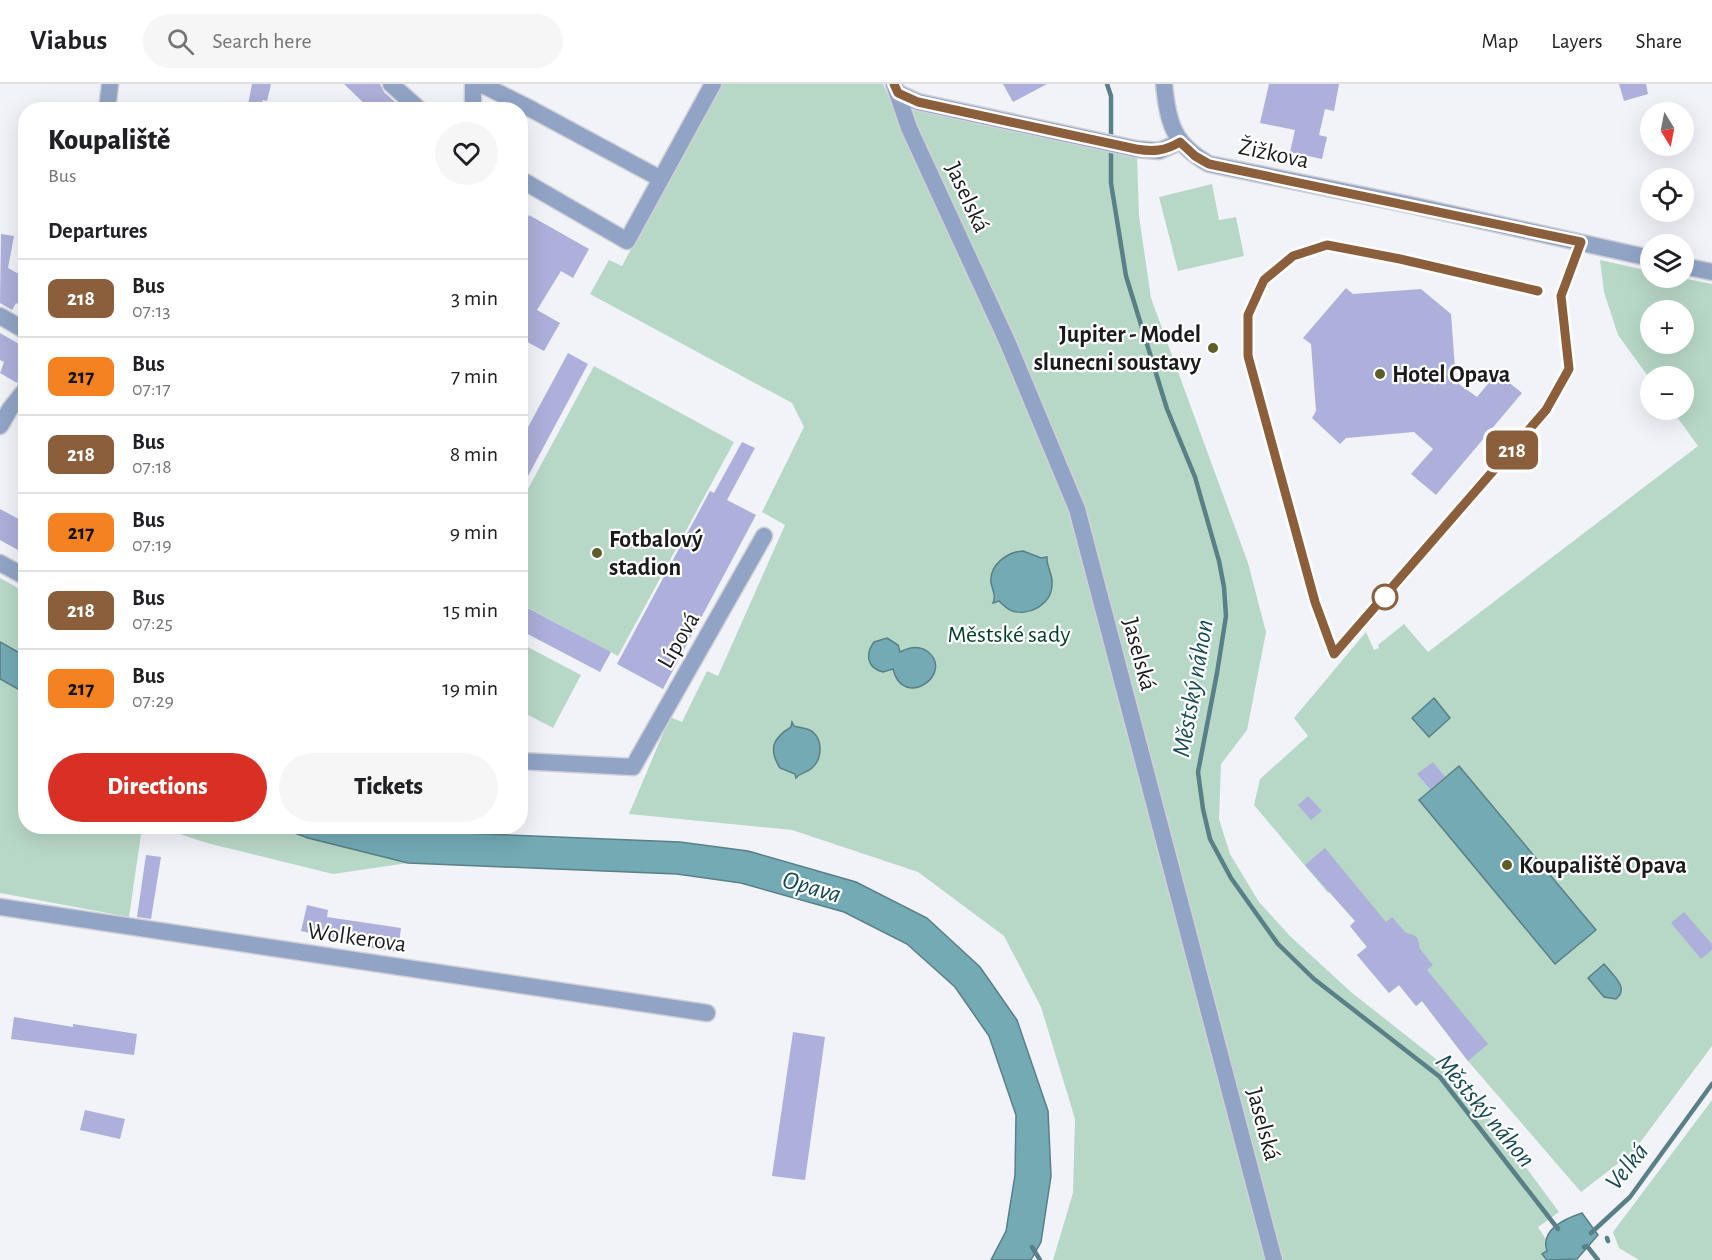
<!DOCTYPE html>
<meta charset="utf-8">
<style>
:root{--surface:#fff;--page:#f6f6f6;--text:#202124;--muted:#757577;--line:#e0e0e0;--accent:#d93025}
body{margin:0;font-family:"Alegreya Sans",sans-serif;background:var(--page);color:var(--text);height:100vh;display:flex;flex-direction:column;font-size:22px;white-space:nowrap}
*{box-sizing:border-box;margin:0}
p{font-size:20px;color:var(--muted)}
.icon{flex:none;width:33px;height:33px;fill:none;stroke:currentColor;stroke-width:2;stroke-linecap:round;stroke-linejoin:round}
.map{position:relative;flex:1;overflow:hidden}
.details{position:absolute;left:18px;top:18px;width:510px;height:732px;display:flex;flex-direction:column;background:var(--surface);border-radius:24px;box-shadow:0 6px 24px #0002}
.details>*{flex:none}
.badge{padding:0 12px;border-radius:9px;font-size:21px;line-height:39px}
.needle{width:39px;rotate:170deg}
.fabs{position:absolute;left:1640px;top:18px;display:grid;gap:12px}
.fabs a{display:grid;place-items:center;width:54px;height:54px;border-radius:50%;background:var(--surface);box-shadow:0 6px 24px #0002;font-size:30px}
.map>.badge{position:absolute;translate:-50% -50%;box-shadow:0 0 0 3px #fff}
h2{padding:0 30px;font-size:22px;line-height:54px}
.round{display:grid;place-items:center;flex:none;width:63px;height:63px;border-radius:32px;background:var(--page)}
.head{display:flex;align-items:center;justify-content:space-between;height:102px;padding:0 30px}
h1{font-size:28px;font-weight:800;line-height:45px}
.button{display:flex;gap:12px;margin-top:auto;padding:12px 30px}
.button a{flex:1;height:69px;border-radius:36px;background:var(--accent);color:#fff;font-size:24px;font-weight:800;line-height:69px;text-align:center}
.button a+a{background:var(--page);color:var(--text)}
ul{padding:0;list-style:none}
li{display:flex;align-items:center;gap:18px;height:78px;padding:0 30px;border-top:2px solid var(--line)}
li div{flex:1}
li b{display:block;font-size:22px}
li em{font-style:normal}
li .badge{min-width:66px;font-weight:700;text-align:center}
header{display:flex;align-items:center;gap:36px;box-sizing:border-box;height:84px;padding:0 30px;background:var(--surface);border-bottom:2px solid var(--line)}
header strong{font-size:28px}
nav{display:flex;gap:33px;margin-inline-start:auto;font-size:21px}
.search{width:420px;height:54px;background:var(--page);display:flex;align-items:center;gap:15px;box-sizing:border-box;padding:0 21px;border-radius:33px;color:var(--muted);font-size:22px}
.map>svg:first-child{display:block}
.green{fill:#b8d8c7;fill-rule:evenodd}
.water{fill:#73aab4;stroke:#597f87;stroke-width:1.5}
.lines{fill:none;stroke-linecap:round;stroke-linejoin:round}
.stream{stroke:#597f87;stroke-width:4.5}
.building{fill:#acb0da}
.street-casing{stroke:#d0d0d6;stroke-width:19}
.street{stroke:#91a4c6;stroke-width:16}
.line-casing{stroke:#fff;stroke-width:14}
.line{stroke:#8b5e3c;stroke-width:9}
.poi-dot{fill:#5f5d2a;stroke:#fff;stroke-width:2}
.stop-dot{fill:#fff;stroke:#8b5e3c;stroke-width:3}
.labels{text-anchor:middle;stroke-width:4.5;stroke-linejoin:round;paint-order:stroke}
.street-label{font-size:24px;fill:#1b1b1d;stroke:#fff}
.poi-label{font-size:24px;font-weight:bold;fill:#1b1b1d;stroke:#fff;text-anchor:start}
.park-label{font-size:24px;fill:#003d26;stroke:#fff}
.water-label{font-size:26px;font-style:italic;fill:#184a52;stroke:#fff}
</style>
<header>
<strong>Viabus</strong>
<div class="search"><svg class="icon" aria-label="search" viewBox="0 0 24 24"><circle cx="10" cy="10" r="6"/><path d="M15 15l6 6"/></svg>Search here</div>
<nav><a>Map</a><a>Layers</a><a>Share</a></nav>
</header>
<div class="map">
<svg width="1712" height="1176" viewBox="0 0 1712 1176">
<rect width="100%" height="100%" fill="#f2f2f9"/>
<path class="green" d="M720 0H883L893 22 1137 73 1139 132 1151 214 1248 479 1266 548 1247 646 1221 680 1219 735 1230 770 1259 818 1290 852 1351 908 1460 994 1559 1128 1538 1143 1545 1154 1547 1176H1053L1073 1109 1075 1035 1041 923 1004 852 918 788 792 746 629 730 670 633 682 638 707 587 718 592 785 441 762 428 804 343 792 319 590 210 609 176 622 182Z
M1212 100 1219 136 1236 133 1244 172 1178 187 1159 113Z
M1600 176 1650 187V194H1682L1712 200V962L1633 1068 1581 1108 1468 977 1422 917 1416 922 1399 901 1389 909 1357 871 1367 863 1350 842 1355 837 1330 808 1328 809 1254 721 1260 695 1308 652 1294 634 1366 548 1374 566 1379 564 1378 561 1404 540 1428 568 1698 362 1672 326H1683V292H1650V295L1618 251 1604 208ZM1650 226H1683V260H1650Z
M594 282 734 358 618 572 521 520V418Z
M0 494 25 508V572L0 558Z
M520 559 581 591 553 644 521 627Z
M0 595 25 609 26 742 142 743 129 833 0 809Z
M158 743H279L308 754 408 779 333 790 207 759Z
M1712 1016V1176H1639L1619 1164 1613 1148Z"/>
<path class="water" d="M1023 467 1041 474 1047 473C1046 482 1053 490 1052 500 1052 520 1028 534 1010 526 1006 524 1002 520 999 517L993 519C996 512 993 507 991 499 989 481 1007 468 1023 467Z
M887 554 898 561 900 568C909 563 918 561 927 567 956 589 903 627 893 585L883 588C867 584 865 570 874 558Z
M0 558 25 572V609L0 595Z
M1434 614 1450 634 1429 653 1412 634Z
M792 638 794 642C800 644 808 644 813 648 823 657 822 675 812 684 807 689 801 688 796 694L795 690 780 684C768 665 773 654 791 643Z
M1459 682 1596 846 1555 880 1419 716Z
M395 742 413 747 680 758 748 767 856 798 927 834 980 883 1017 936 1048 1027 1051 1092 1041 1158 1031 1176H991L1006 1147 1015 1091 1016 1031 989 952 955 903 907 860 844 828 741 799 677 790 408 779 308 754 279 743Z
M1604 880C1612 890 1630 904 1616 915L1604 913 1588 894Z
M1582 1129 1598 1151 1577 1175 1547 1176 1542 1170 1547 1167C1540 1146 1564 1135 1582 1129Z"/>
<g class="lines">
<path class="stream" d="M1107 0 1111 12V55
M1111 63V99L1126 192 1167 325 1195 393 1219 477 1224 503 1226 532 1217 589 1198 688 1203 725 1210 755 1231 794 1278 860 1314 895 1440 993 1558 1145
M1591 1149 1630 1113 1712 1000
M1607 1154 1608 1157
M1032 1163 1040 1176
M1584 1163 1587 1162 1598 1176"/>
</g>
<path class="building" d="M252 0H271L267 17 263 16 259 26H247Z
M344 0H380L384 8 404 26H371Z
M1003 0H1047L1013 18Z
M1269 0H1339L1334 27 1325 25 1319 51 1327 53 1322 75 1290 68 1295 46 1260 39Z
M1619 0H1646L1648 10 1624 17Z
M529 131 589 165 573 194 561 187 537 226 560 239 544 267 520 254V191L525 184 520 181V147Z
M1 150 14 152 8 184 26 194V224L16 219 12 226 0 219Z
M1346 204 1353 210 1421 205 1451 230 1456 298 1477 313 1497 289 1522 309 1436 411 1411 390 1433 365 1414 348 1346 354 1340 360 1312 334 1316 327 1311 260 1303 254Z
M0 249 26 264V285L17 299 0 289 4 278 0 276Z
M568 269 588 280 520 407V358Z
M742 358 755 364 727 416 756 431 663 605 617 580 710 407 714 409Z
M0 425 26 439V467L20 464 18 466 0 456Z
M520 520 611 568 600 588 520 546Z
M1433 678 1445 693 1430 705 1417 690Z
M1308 712 1322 727 1311 736 1298 721Z
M1325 764 1386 838 1392 833 1406 849 1414 851 1418 855 1420 865 1433 881 1427 886 1488 960 1468 977 1422 917 1416 922 1399 901 1389 909 1357 871 1367 863 1350 842 1355 837 1305 781Z
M146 771 161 773 151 835 137 833Z
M307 821 328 826 327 833 401 844 398 868 333 858V854L301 847Z
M1684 828 1712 860V866L1701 875 1671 839Z
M14 933 73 943V940L137 950 134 971 11 955Z
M793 948 825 953 805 1096 772 1092Z
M85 1026 125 1035 120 1055 80 1046Z"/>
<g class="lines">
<g class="street-casing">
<path id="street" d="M391 0 420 26
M481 0 531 25 661 95
M894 0 909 44 1007 257 1077 425 1274 1176
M1164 0C1168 39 1173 60 1209 80L1411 121 1650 174
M898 9 918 18 1136 65 1159 67 1180 58
M107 26 110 0
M473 26V0
M520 95 627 157 713 0
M1683 182 1712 188
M0 232 26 247
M0 342 10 325 26 305
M0 479 26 493
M520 677 633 683 764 452
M0 823 707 929"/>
</g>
<use href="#street" class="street"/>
</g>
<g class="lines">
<g class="line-casing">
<path id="line" d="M894 0 898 9 918 18 1136 65C1153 68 1165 67 1180 58L1195 72 1209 80 1581 158 1561 212 1569 285 1546 326 1334 570 1315 518 1248 272V231L1264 196 1293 172 1327 161 1400 175 1538 207"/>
</g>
<use href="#line" class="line"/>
</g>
<g class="poi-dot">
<circle cx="1213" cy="264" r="6"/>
<circle cx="1380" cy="290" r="6"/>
<circle cx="597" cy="469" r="6"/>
<circle cx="1507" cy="781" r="6"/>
</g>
<circle class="stop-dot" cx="1385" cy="513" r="12"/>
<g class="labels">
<g class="street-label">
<text transform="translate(1274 69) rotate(12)" y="8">Žižkova</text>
<text transform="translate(968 113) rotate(65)" y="8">Jaselská</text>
<text transform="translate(678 556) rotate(-60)" y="8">Lípová</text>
<text transform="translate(1140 570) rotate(75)" y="8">Jaselská</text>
<text transform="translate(357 853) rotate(8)" y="8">Wolkerova</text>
<text transform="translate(1264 1040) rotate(75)" y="8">Jaselská</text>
</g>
<g class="poi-label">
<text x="1201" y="258" text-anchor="end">Jupiter - Model<tspan x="1201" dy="28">slunecni soustavy</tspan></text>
<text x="1392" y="298">Hotel Opava</text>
<text x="609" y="463">Fotbalový<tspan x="609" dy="28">stadion</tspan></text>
<text x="1519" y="789">Koupaliště Opava</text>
</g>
<g class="park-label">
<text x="1009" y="558">Městské sady</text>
</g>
<g class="water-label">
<text transform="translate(1192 604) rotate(-80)" y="9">Městský náhon</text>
<text transform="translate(812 802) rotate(16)" y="9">Opava</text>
<text transform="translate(1486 1026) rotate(50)" y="9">Městský náhon</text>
<text transform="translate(1626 1082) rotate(-51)" y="9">Velká</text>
</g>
</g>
</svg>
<div class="fabs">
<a><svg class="needle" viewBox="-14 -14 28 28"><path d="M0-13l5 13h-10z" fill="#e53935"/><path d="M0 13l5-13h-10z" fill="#757577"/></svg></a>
<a><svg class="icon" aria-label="locate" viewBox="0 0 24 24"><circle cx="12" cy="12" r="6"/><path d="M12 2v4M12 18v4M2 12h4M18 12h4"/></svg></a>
<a><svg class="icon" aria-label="layers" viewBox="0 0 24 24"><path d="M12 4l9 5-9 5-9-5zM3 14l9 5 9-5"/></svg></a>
<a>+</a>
<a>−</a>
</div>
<b class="badge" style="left:1512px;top:366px;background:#8b5e3c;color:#fff">218</b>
<section class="details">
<div class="head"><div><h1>Koupaliště</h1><p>Bus</p></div><a class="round"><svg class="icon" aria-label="heart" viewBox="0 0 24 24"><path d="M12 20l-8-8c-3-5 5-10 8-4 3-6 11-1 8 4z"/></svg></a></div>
<h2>Departures</h2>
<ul>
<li><span class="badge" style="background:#8b5e3c;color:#fff">218</span><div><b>Bus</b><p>07:13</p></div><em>3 min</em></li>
<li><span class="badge" style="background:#f58220;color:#111">217</span><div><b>Bus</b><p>07:17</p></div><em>7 min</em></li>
<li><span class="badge" style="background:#8b5e3c;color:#fff">218</span><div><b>Bus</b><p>07:18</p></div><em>8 min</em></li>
<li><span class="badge" style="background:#f58220;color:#111">217</span><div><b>Bus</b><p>07:19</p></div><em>9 min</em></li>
<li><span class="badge" style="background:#8b5e3c;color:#fff">218</span><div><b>Bus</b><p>07:25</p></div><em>15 min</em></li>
<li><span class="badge" style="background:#f58220;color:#111">217</span><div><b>Bus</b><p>07:29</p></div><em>19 min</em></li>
</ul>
<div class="button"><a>Directions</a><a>Tickets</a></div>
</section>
</div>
